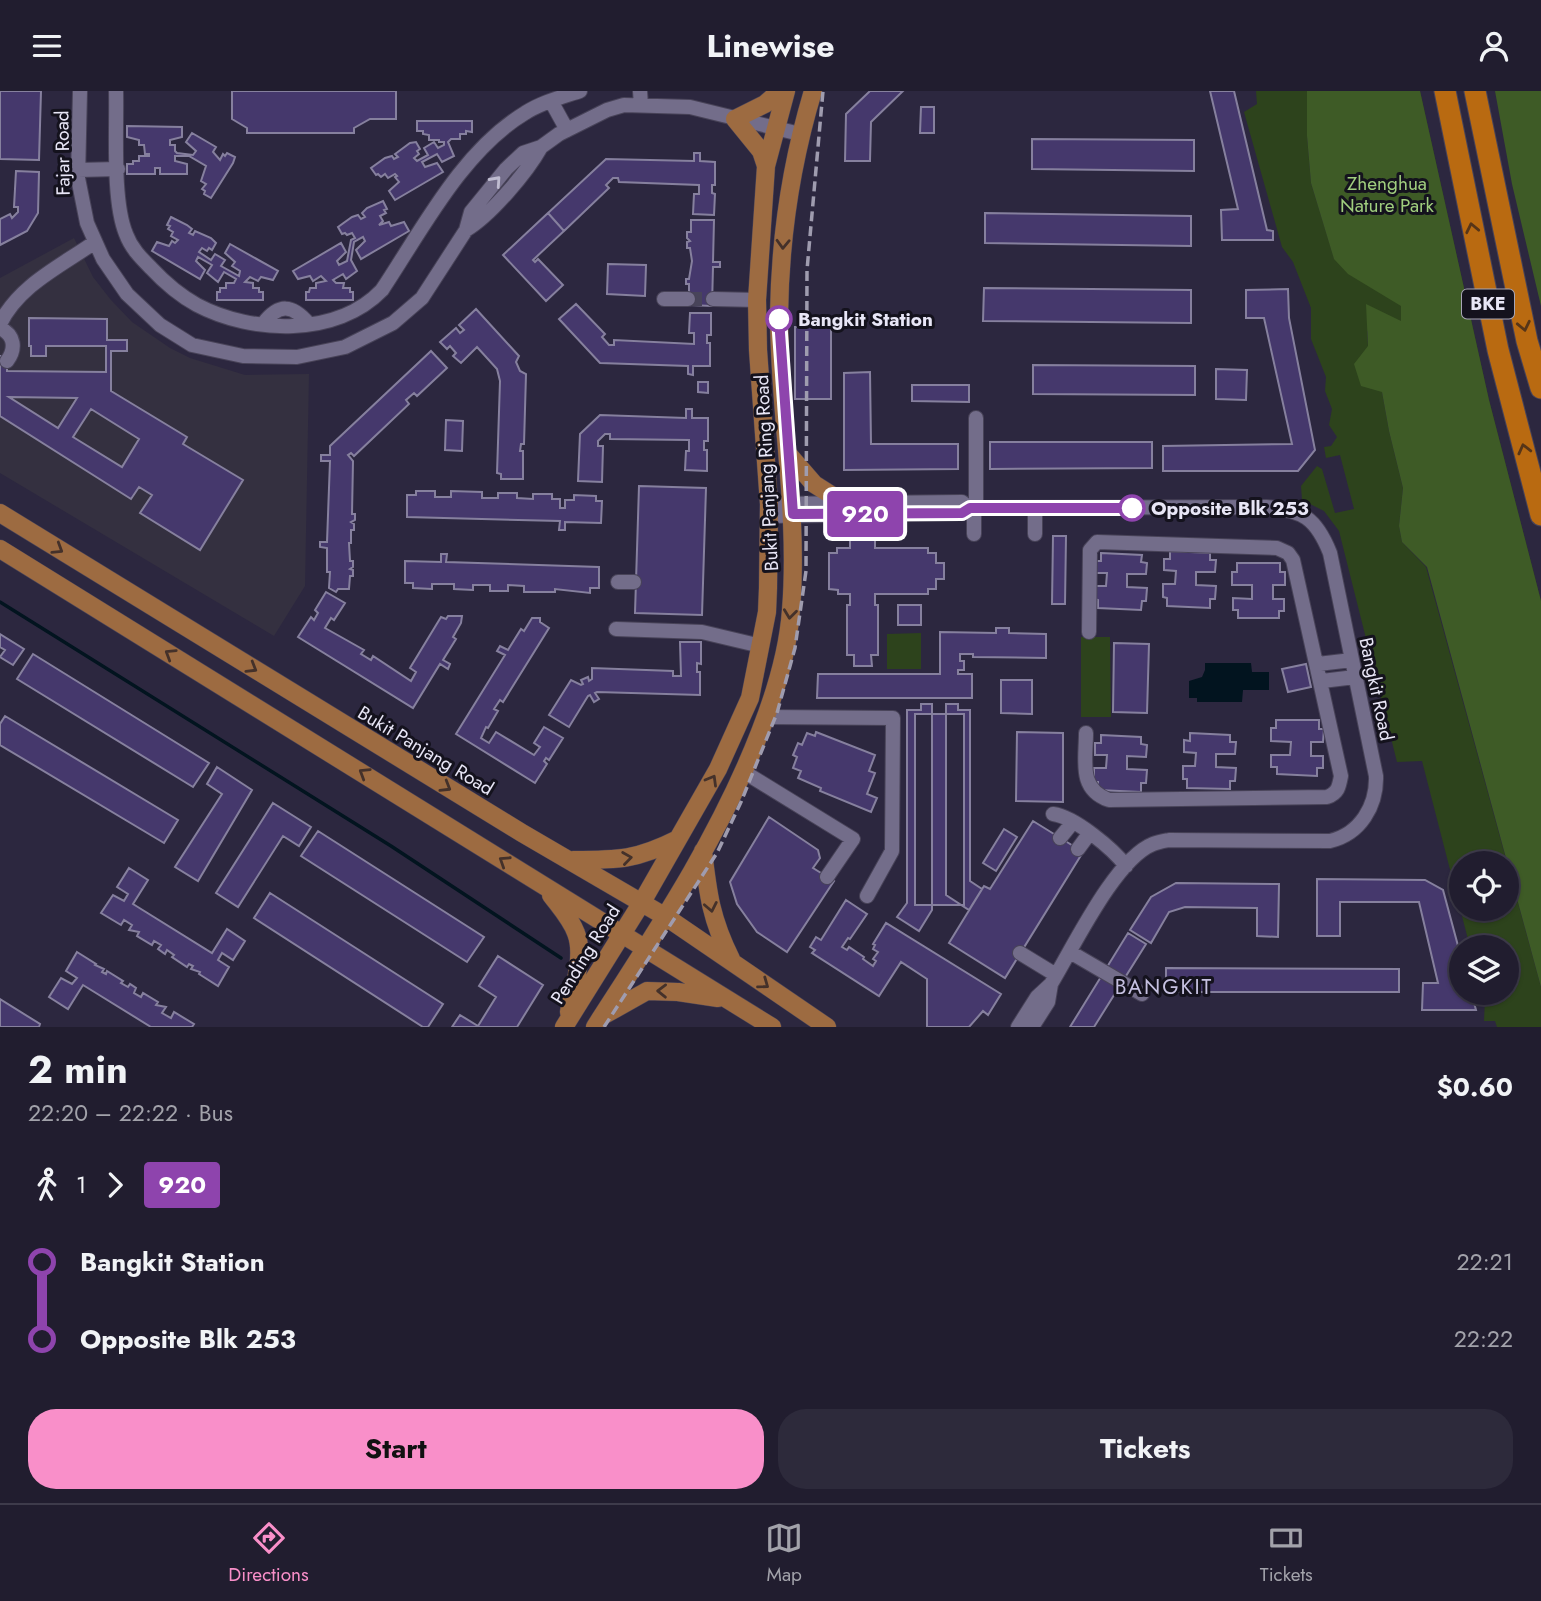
<!DOCTYPE html>
<meta charset="utf-8">
<style>
:root{--surface:#211d2f;--page:#2d2a3b;--text:#f1f3f6;--muted:#a2a2aa;--line:#3e3b4b;--accent:#f98fc9}
body{margin:0;font-family:Jost,sans-serif;background:var(--page);color:var(--text);height:100vh;display:flex;flex-direction:column;font-size:26px;white-space:nowrap}
*{box-sizing:border-box;margin:0}
p{font-size:23px;color:var(--muted)}
.icon{flex:none;width:38px;height:38px;fill:none;stroke:currentColor;stroke-width:2;stroke-linecap:round;stroke-linejoin:round}
.map{position:relative;height:936px;overflow:hidden}
.panel{display:flex;flex-direction:column;background:var(--surface);flex:1}
.panel>*{flex:none}
.badge{padding:0 14px;border-radius:5px;font-size:24px;line-height:46px}
.buttons{position:absolute;left:1449px;top:760px;display:grid;gap:14px}
.buttons a{display:grid;place-items:center;width:70px;height:70px;border-radius:50%;background:var(--surface);box-shadow:0 2px 5px #0004,0 0 0 2px var(--line);font-size:35px}
.map>.badge{position:absolute;translate:-50% -50%;box-shadow:0 0 0 4px #fff}
.legs{display:flex;align-items:center;gap:10px;height:77px;padding:0 28px;font-size:23px}
.legs p{margin-inline-start:auto}
.summary{display:flex;align-items:center;justify-content:space-between;height:119px;padding:0 28px}
h1{font-size:38px;font-weight:700;line-height:52px}
.action{display:flex;gap:14px;margin-top:auto;padding:14px 28px}
.action a{flex:1;height:80px;border-radius:28px;background:var(--accent);color:#111;font-size:28px;font-weight:700;line-height:80px;text-align:center}
.action a+a{background:var(--page);color:var(--text)}
ul{padding:0 28px;list-style:none}
li{display:flex;align-items:center;gap:24px;height:77px;font-size:26px}
li i{display:grid;place-items:center;width:10px;height:100%;margin:0 9px;background:currentColor}
li i::after{content:'';width:18px;height:18px;margin:-9px;border:5px solid;border-radius:50%;background:var(--surface)}
li p{margin-inline-start:auto}
li:first-child i{background:linear-gradient(#0000 50%,currentColor 0)}
li:last-child i{background:linear-gradient(currentColor 50%,#0000 0)}
header{display:flex;justify-content:space-between;align-items:center;height:91px;padding:0 28px;background:var(--surface);font-size:32px;font-weight:700}
.dock{display:flex;justify-content:space-around;align-items:center;height:98px;border-top:2px solid var(--line);background:var(--surface);font-size:19px;color:var(--muted)}
.dock a{display:grid;justify-items:center;gap:4px}
.dock .selected{color:var(--accent)}
.map>svg:first-child{display:block}
.education{fill:#343040}
.green{fill:#2d431c;fill-rule:evenodd}
.forest{fill:#3e5b26}
.water{fill:#02141f}
.lines{fill:none;stroke-linecap:round;stroke-linejoin:round}
.stream{stroke:#02141f;stroke-width:3.5}
.building{fill:#45386c;stroke:#86809e;stroke-width:2;fill-rule:evenodd}
.minor-tunnel{stroke:#48445a;stroke-width:14;stroke-dasharray:14 7;stroke-linecap:butt}
.minor-casing{stroke:#484358;stroke-width:16}
.major-casing{stroke:#484358;stroke-width:19}
.highway-casing{stroke:#484358;stroke-width:23}
.minor{stroke:#736d8a;stroke-width:14}
.major{stroke:#9d6b41;stroke-width:18}
.highway{stroke:#b96a11;stroke-width:21}
.rail{stroke:#9f9caf;stroke-width:3.5;stroke-dasharray:10 5;stroke-linecap:butt}
.oneway{stroke:#bfbcd0}
.oneway2{stroke:#563518}
.oneway3{stroke:#44312a}
.line-1-casing{stroke:#fff;stroke-width:16}
.line-1{stroke:#8e44ad;stroke-width:10}
.stop-1-dot{fill:#fff;stroke:#8e44ad;stroke-width:3.5}
.labels{text-anchor:middle;stroke-width:6;stroke-linejoin:round;paint-order:stroke}
.shield{fill:#14121d;stroke:#a8a6b5;stroke-width:2}
.shield-label{font-size:18px;font-weight:bold;fill:#e8e6f6}
.street-label{font-size:19px;fill:#e8e6f6;stroke:#14121d}
.park-label{font-size:19px;fill:#a0ce7e;stroke:#14121d}
.stop-label{font-size:19px;font-weight:bold;fill:#e8e6f6;stroke:#14121d;text-anchor:start}
.neighbourhood-label{font-size:21px;letter-spacing:2px;fill:#c6c1e1;stroke:#14121d}
</style>
<header><svg class="icon" aria-label="menu" viewBox="0 0 24 24"><path d="M4 6h16M4 12h16M4 18h16"/></svg>Linewise<svg class="icon" aria-label="person" viewBox="0 0 24 24"><circle cx="12" cy="8" r="4"/><path d="M4 21q1-7 8-7t8 7"/></svg></header>
<div class="map">
<svg width="1541" height="936" viewBox="0 0 1541 936">
<rect width="100%" height="100%" fill="#2c273f"/>
<path class="education" d="M74 147 93 186 111 209 132 231 170 257 190 267 245 284 309 283 305 495 274 545 0 382V187Z"/>
<path class="green" d="M1256 0H1307V45L1311 92 1334 167 1420 0 1489 309 1541 510 1367 239 1368 255 1382 301 1389 340 1403 397 1399 435 1402 451 1426 476 1541 896V936H1497L1495 930H1484L1485 908 1482 901H1507V856H1470L1422 670 1397 671 1339 440 1324 420 1302 409 1301 395 1317 375 1322 378 1335 422 1354 418 1340 364 1326 367 1324 356 1331 355 1337 346 1329 334 1332 318 1325 300 1326 286 1311 248V217L1293 171 1282 156 1244 21 1257 13ZM1461 772H1507V817H1461Z
M921 542V578H887V543Z
M1081 546H1110L1111 626H1081Z"/>
<path class="forest" d="M1307 0H1420L1489 309 1541 510V896L1427 476 1402 451 1399 435 1403 397 1389 340 1382 301 1361 295 1354 273 1368 255 1366 213 1401 230V215L1348 183 1334 168 1311 92 1307 45Z
M1495 0H1541V215L1512 93Z"/>
<path class="water" d="M1205 572H1251L1252 581H1269V599H1243L1242 611H1197V607H1189V590L1202 586 1205 579Z"/>
<g class="lines">
<path class="stream" d="M0 511 391 755 561 867"/>
</g>
<path class="building" d="M0 0H41L39 69 0 68Z
M232 0H396V28H370L354 37V42H247V37L232 28Z
M870 0H903L871 31 870 70H845L846 23Z
M1210 0H1234L1267 139 1273 140V149H1222L1221 119 1238 118Z
M921 16H934V42H920Z
M417 30H472V41L466 40V43H460V48H451L448 51 454 65 442 71 437 63 422 71 425 76 437 72 443 81 395 109 389 100 399 91 395 86 397 85 395 83 388 87 385 83 381 86 378 83 376 84 371 77 385 67 392 65 394 68 398 66 395 63 410 52 416 51 420 58 417 60 419 63 414 67 417 70 428 64 424 57 434 51 438 57 444 54V51H439V49H429V44L423 43V40H417Z
M127 35 182 36V46L170 49V54H175V60L177 62 193 64 196 60 186 51 192 42 216 56 213 61 220 69 223 63 225 65 227 62 235 66 233 72 211 107 204 103 205 100 202 98 206 93 201 90 206 75 189 65H175V70L187 73V83H160V77H155V83H127V73H133V70H139V65H149V63H145L144 54H139V49L127 46Z
M1032 48 1194 49V80L1032 78Z
M694 62H700V70L715 71V94H712V102L715 103 714 124 693 123 694 103H699V94L619 91 618 87H613L606 94 609 97 564 140 548 122 606 68 694 70Z
M16 80 39 81 38 122 27 140 0 154V128L10 123 12 127 18 121V116H14Z
M383 110 387 118 384 119 386 122 380 125 383 130 379 134 389 131 391 135 404 131 409 140 361 168 356 159 365 150 363 146 354 151 351 169 357 180 346 188 343 183 333 189 336 192H344L343 197H350V201H353V209H306V201H309L310 197H316V192L326 190 321 185 313 190 310 185 298 188 293 180 341 152 346 161 337 170 339 174 347 170 351 149 355 147 352 142 347 144 345 142 342 143 338 136 352 126 358 124 361 128 365 126 362 122 367 117Z
M548 122 564 140 533 169 535 171 538 168 563 194 546 210 503 164Z
M985 122 1191 125V155L985 152Z
M171 126 187 134 192 138 189 142 193 144 195 140 211 147 216 152 212 159 209 157 207 160 202 157 199 161 211 169 215 163 225 169 221 175 239 185 240 180 232 175 235 171 225 162 230 153 278 180 273 189 261 186 258 190 250 186 245 191 253 192V197H259V201H263V209H217V201H220V197H226V192H234L236 188 224 181 218 191 207 182 212 174 198 166 196 170 205 179 200 188 152 160 157 151 169 155 172 150 175 152 178 149 171 145 173 141 168 138 170 135 167 134Z
M691 129H714L713 171H720V176H713L712 215 689 214V193H686V188H689L692 170 690 157H687V151L690 150 687 147V141H691Z
M608 173 646 174 645 205 607 203Z
M984 197 1191 199V232L983 230Z
M1288 198 1289 227 1315 359 1298 380H1163V355L1292 353 1264 227H1246V199Z
M576 213 605 243 602 246 609 254H614V249L694 253V242H689L690 222H711V244H707V252H710V275H693V284L688 283V275L600 272 559 228Z
M476 218 519 265 516 271 520 280 526 283 524 353H521L520 360H523V388H501V383L497 382 500 290 497 278 477 256 461 272 453 265 456 262 450 255 447 258 440 251 456 237 460 242 464 239 459 234Z
M29 227 107 228V249H127V260H111V300L187 346 183 353 243 389 200 459 140 422 152 404 139 396 131 408 0 325V265H7V280L106 281V255H46V265H31V255H29ZM9 306 77 307 58 337ZM91 318 139 348 122 376 73 346Z
M795 236H831V308H795Z
M431 260 447 277 417 305 414 302 406 309 409 313 354 365 351 362 348 364 353 370 352 423H355V429L351 431 354 433V439H351V452H349L350 470H353V476L350 478 353 479V485H350L349 498H338L336 501 329 497 330 481H327V457L320 456V451H327L330 370H321V364H330V355Z
M1033 274 1195 275V304L1033 303Z
M1216 278 1247 279 1246 309 1216 308Z
M870 281 871 353H958V378L844 379V282Z
M698 291H708V302L698 301Z
M912 294H969V311L912 310Z
M686 318H692V327H708V350H704V359H707V380L685 379 686 360H689V349L610 348V343H605L598 350V355H603L602 391 578 390 580 343 600 324 686 327Z
M446 329 463 330 462 360 445 359Z
M990 351H1152V377L990 378Z
M639 395 706 397 702 524 635 522Z
M416 400H435V406H451V400L482 401V407H498V402H517V407L533 408V403H552V408H560V417H565V409H574V404L596 405V410H602L601 432 565 431V439H559L560 430 407 426V404H416Z
M1053 445H1066L1065 513H1052Z
M850 449H875V457H928V462H936V472H944V488H936V498H928V503H875V514H878V564H871L872 575H854V564H847V514H850V503H838V499L829 498V462H837V457H850Z
M1170 460 1210 462V469H1216L1215 481H1196V494L1216 495 1215 508H1210V517L1167 515V507L1163 506V493H1175L1176 480 1164 479V468H1170Z
M1101 462 1142 464 1141 471 1147 472 1146 483H1127V496L1147 497 1146 510H1142L1141 519 1098 517V509L1094 508V495H1106L1107 482H1095V470H1101Z
M441 463H447L446 471 599 476V497H590V502L555 498V501H524V495L508 494V500H490V494H473V499L454 498V493H432V498L413 497V492H405V470L441 471Z
M1237 472H1280V481H1285V494H1273V508H1284V520H1279V527H1238V519H1233V507L1252 508V494H1232V481H1237Z
M326 501 345 512 334 529 331 527 325 537 364 559 361 563 371 569 373 565 411 590 416 581 410 577 441 526 446 528 448 525H462L461 532 453 546 456 548 443 569 450 573 448 578 440 573 413 617 298 546 311 526 314 529 318 522 315 519Z
M898 514H921V534H898Z
M532 527H540V531L549 537 503 611 500 609 494 618 498 620 488 637 486 636 481 647 489 652 496 641 534 664 540 656 534 652 544 636 563 647 549 669 546 667 544 670 547 673 535 692 456 643 505 564 497 560 500 555 508 559 521 538 524 540Z
M996 537H1009V542L1046 543V567L973 566V563H960V570H964V579H958V583H972V607H817L818 583H940V541L996 542Z
M0 543 24 558 13 574 0 566 5 559 0 556Z
M680 551H701V573L697 572V581H700V604L597 601 595 602 599 608 594 611 590 604 588 605 569 636 549 624 571 589 581 594 583 593 581 589 588 586 589 590 592 588V577L673 580V585H681Z
M1114 552 1149 553 1147 622 1113 621Z
M33 563 209 672 193 696 17 588Z
M1306 573 1311 596 1288 601 1282 578Z
M1001 589H1032V623L1001 622Z
M921 613H932V819L919 840 897 826 907 812V619H921Z
M946 613H958V619H970V790L982 798 969 819 946 804Z
M915 623H964V814H915Z
M5 625 178 729 164 752 0 654V633Z
M1276 629H1319V638H1324L1323 651H1311V665H1323V677H1317V685L1277 683V676H1271V664H1290L1291 651 1271 650V637H1276Z
M816 641 875 664 869 680 875 682 867 703 877 707 871 721 820 700 821 697 798 687 801 680 793 677 797 666 793 664 798 652 802 654 807 642 815 645Z
M1017 641 1063 642V711L1016 710Z
M1190 642 1230 644V651H1236L1235 663H1216V676L1236 677 1235 690H1230V698L1187 697V688H1183V675H1195L1196 662 1184 661V649L1190 650Z
M1101 644 1141 646V653L1147 654 1146 666 1127 665V678L1147 679 1146 692H1141V701L1098 699V691H1094V677H1106L1107 664H1095V652H1101Z
M217 676 252 699 198 790 175 776 222 703 207 693Z
M273 712 311 736 299 755 283 745 238 816 216 802Z
M769 726 818 759 820 767 813 777 834 790 787 861 757 841 737 813 730 791Z
M1033 730 1083 761 1005 887 949 852 984 795 990 798Z
M1004 738 1017 746 996 780 983 772Z
M318 740 484 846 467 871 301 765Z
M129 777 148 789 133 813 212 862 227 838 245 850 233 869 222 862 218 869 229 876 218 895 199 883 200 881 191 878 193 875 189 873 187 876 172 866 174 864 167 859 165 863 158 858 161 854 154 850 152 854 137 845 139 841 129 839 132 834 124 829 121 834 101 822 113 804 124 810 128 803 117 796Z
M1317 788 1425 789 1443 799 1461 866V901H1471L1476 919H1422L1423 892H1438L1419 811H1340V845H1317Z
M1176 792 1279 793 1278 846 1257 845V817L1185 816 1169 821 1151 852 1130 839 1151 806Z
M270 802 443 913 428 936H423L254 827Z
M846 809 867 823 850 848 848 847 842 856 847 859 849 856 864 866 863 868 873 875 876 870 873 868 878 861 873 858 875 854 873 853 886 832 1001 903 988 924 983 920 969 936H927V888L901 871 879 905 812 862 815 859 810 856 816 846 821 849Z
M1128 842 1146 853 1094 936H1070Z
M77 861 96 873 95 874 104 878 102 881 106 883 107 880 123 890 121 892 128 896 130 893 136 897 134 902 141 906 143 902 158 911 156 914 166 916 162 922 171 927 174 921 194 933 192 936H151L83 894 68 918 49 906 61 887 72 893 77 887 66 880Z
M498 865 543 894 517 936H452L460 924 478 935 496 906 479 895Z
M1166 877 1399 878V901H1166Z
M0 908 40 933 39 936H0Z"/>
<g class="lines">
<path class="minor-tunnel" d="M688 208H713"/>
<g class="minor-casing">
<path id="minor" d="M80 0 78 87 87 132 103 168 127 203 160 234 192 254 243 265 297 266 345 256 393 232 422 207 466 139 471 121 506 78 523 62 541 56 559 43 607 19 624 14 690 16 800 43
M116 0C117 39 112 109 126 143 131 157 141 167 151 177 165 192 179 204 197 214 252 243 337 246 382 199 422 139 462 60 525 22 542 11 562 6 580 0
M640 0 641 14
M551 10 567 39
M78 79 118 78
M466 139C491 124 527 81 541 56
M664 208H688
M713 208 757 209
M0 233C19 194 61 175 95 151
M263 233C279 212 292 213 309 233
M0 237C15 244 16 258 7 270
M976 327V417
M769 413 962 411 970 417
M769 425 962 422 970 417 1266 416C1303 419 1316 427 1330 462L1376 685C1377 715 1360 743 1330 750L1169 749C1164 750 1158 751 1153 753 1115 768 1073 857 1051 893L1037 906 1018 936
M974 443V417
M1035 443V417
M618 491H634
M616 538 702 541 761 555
M1318 573 1352 569
M1322 590 1355 586
M766 626 893 627 892 760 867 805
M1086 642C1086 670 1078 698 1109 709L1327 706C1338 702 1339 696 1341 685L1293 469 1288 462 1277 457 1097 451 1090 459 1089 541
M744 681 853 748 827 786
M1053 723C1075 726 1113 758 1126 775
M1060 747 1073 731
M1078 758 1089 743
M1070 861 1142 903
M1020 862 1056 884
M1032 936 1048 911 1051 893"/>
</g>
<g class="major-casing">
<path id="major" d="M766 75 761 60 735 28 765 13 780 0
M788 363 814 393 844 412
M0 422 522 742 666 826 827 936
M0 458 772 936
M703 760C708 803 711 828 731 868
M573 769C619 769 636 769 678 748
M551 804C560 816 571 828 576 842 585 865 573 898 569 921
M606 923 647 900 678 901 718 907
M564 936 642 811 718 678 750 607 767 521 768 497 769 413 758 259 757 209 766 75 786 0
M595 936C656 841 719 747 760 641 775 603 788 561 791 519 799 420 779 322 779 224 780 148 791 73 813 0"/>
</g>
<g class="highway-casing">
<path id="highway" d="M1445 0 1498 259 1541 424
M1475 0 1527 250 1541 297"/>
</g>
<use href="#minor" class="minor"/>
<use href="#major" class="major"/>
<use href="#highway" class="highway"/>
<path class="rail" d="M604 936 717 762 741 711 777 622 795 557 806 480 807 179 823 0"/>
</g>
<defs><path id="oneway-chevron" d="M-2-3.5L2.5 0L-2 3.5" fill="none" stroke-width="1.6" stroke-linecap="round" stroke-linejoin="round" transform="scale(1.75)"/></defs>
<use class="oneway" href="#oneway-chevron" transform="translate(496 90) rotate(-48)"/>
<g class="oneway2">
<use href="#oneway-chevron" transform="translate(1472 137) rotate(-102)"/>
<use href="#oneway-chevron" transform="translate(1524 235) rotate(78)"/>
<use href="#oneway-chevron" transform="translate(1524 358) rotate(-104)"/>
</g>
<g class="oneway3">
<use href="#oneway-chevron" transform="translate(783 153) rotate(92)"/>
<use href="#oneway-chevron" transform="translate(58 458) rotate(32)"/>
<use href="#oneway-chevron" transform="translate(790 523) rotate(97)"/>
<use href="#oneway-chevron" transform="translate(170 563) rotate(-148)"/>
<use href="#oneway-chevron" transform="translate(252 577) rotate(31)"/>
<use href="#oneway-chevron" transform="translate(364 682) rotate(-148)"/>
<use href="#oneway-chevron" transform="translate(712 689) rotate(-60)"/>
<use href="#oneway-chevron" transform="translate(446 696) rotate(31)"/>
<use href="#oneway-chevron" transform="translate(627 767) rotate(-8)"/>
<use href="#oneway-chevron" transform="translate(504 770) rotate(-147)"/>
<use href="#oneway-chevron" transform="translate(711 816) rotate(79)"/>
<use href="#oneway-chevron" transform="translate(764 893) rotate(36)"/>
<use href="#oneway-chevron" transform="translate(662 900) rotate(-179)"/>
</g>
<g class="lines">
<g class="line-1-casing">
<path id="line-1" d="M779 228 793 423 962 422 970 417H1132"/>
</g>
<use href="#line-1" class="line-1"/>
</g>
<g class="stop-1-dot">
<circle cx="779" cy="228" r="12"/>
<circle cx="1132" cy="417" r="12"/>
</g>
<g class="labels">
<rect class="shield" x="1462" y="198.5" width="52" height="29" rx="5"/>
<g class="shield-label">
<text x="1488" y="219">BKE</text>
</g>
<g class="street-label">
<text transform="translate(62 62) rotate(-91)" y="7">Fajar Road</text>
<text transform="translate(766 382) rotate(-93)" y="7">Bukit Panjang Ring Road</text>
<text transform="translate(1377 598) rotate(78)" y="7">Bangkit Road</text>
<text transform="translate(426 659) rotate(31)" y="7">Bukit Panjang Road</text>
<text transform="translate(585 863) rotate(-58)" y="7">Pending Road</text>
</g>
<g class="park-label">
<text x="1387" y="99">Zhenghua<tspan x="1387" dy="22">Nature Park</tspan></text>
</g>
<g class="stop-label">
<text x="798" y="235">Bangkit Station</text>
<text x="1151" y="424">Opposite Blk 253</text>
</g>
<g class="neighbourhood-label">
<text x="1164" y="903">BANGKIT</text>
</g>
</g>
</svg>
<div class="buttons">
<a><svg class="icon" aria-label="locate" viewBox="0 0 24 24"><circle cx="12" cy="12" r="6"/><path d="M12 2v4M12 18v4M2 12h4M18 12h4"/></svg></a>
<a><svg class="icon" aria-label="layers" viewBox="0 0 24 24"><path d="M12 4l9 5-9 5-9-5zM3 14l9 5 9-5"/></svg></a>
</div>
<b class="badge" style="left:865px;top:423px;background:#8e44ad;color:#fff">920</b>
</div>
<section class="panel">
<div class="summary"><div><h1>2 min</h1><p>22:20 – 22:22 · Bus</p></div><b>$0.60</b></div>
<div class="legs"><svg class="icon" aria-label="walk" viewBox="0 0 24 24"><circle cx="13" cy="4" r="2"/><path d="M13 8l-2 6 4 7M11 14l-3 7M7 12l3-4h3l4 4"/></svg>1<svg class="icon" aria-label="forward" viewBox="0 0 24 24"><path d="M9 5l7 7-7 7"/></svg><b class="badge" style="background:#8e44ad;color:#fff">920</b></div>
<ul>
<li><i style="color:#8e44ad"></i><b>Bangkit Station</b><p>22:21</p></li>
<li><i style="color:#8e44ad"></i><b>Opposite Blk 253</b><p>22:22</p></li>
</ul>
<div class="action"><a>Start</a><a>Tickets</a></div>
</section>
<nav class="dock">
<a class="selected"><svg class="icon" aria-label="directions" viewBox="0 0 24 24"><path d="M12 3l9 9-9 9-9-9zM9 14v-3h6M13 9l2 2-2 2"/></svg>Directions</a>
<a><svg class="icon" aria-label="map" viewBox="0 0 24 24"><path d="M3 6l6-2 6 2 6-2v14l-6 2-6-2-6 2zM9 4v14M15 6v14"/></svg>Map</a>
<a><svg class="icon" aria-label="tickets" viewBox="0 0 24 24"><path d="M3 7h18v10H3zM15 7v10"/></svg>Tickets</a>
</nav>
